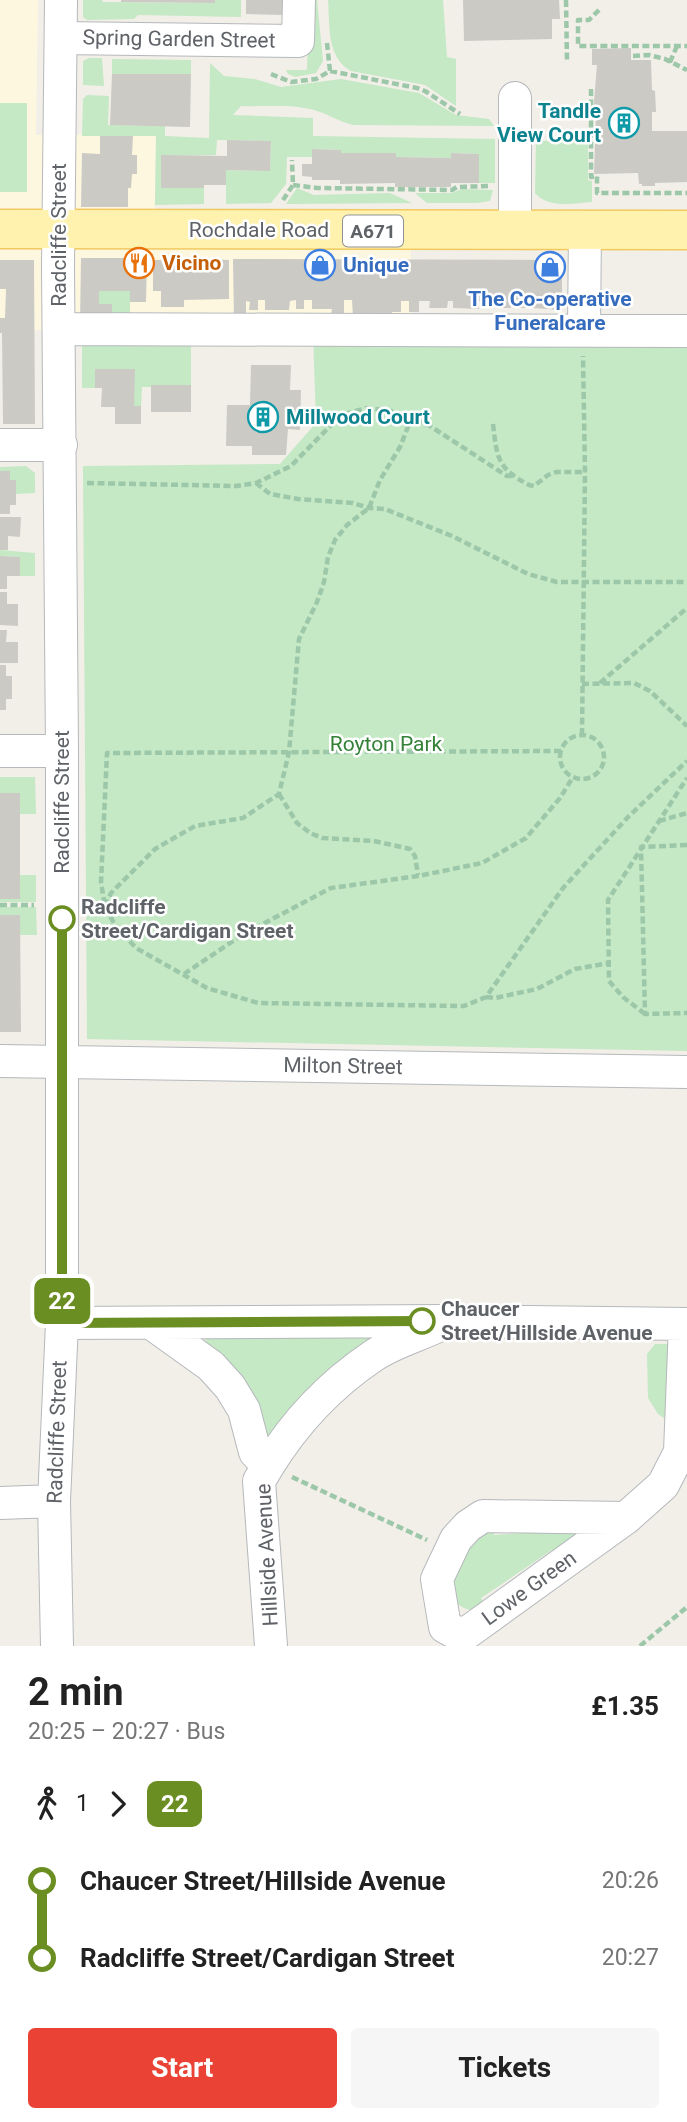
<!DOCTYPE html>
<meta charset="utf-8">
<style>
:root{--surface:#fff;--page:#f6f6f6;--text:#222;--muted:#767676;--accent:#ea4335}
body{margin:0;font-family:Roboto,sans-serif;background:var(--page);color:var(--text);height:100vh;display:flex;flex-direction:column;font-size:26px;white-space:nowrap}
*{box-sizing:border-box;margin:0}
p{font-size:23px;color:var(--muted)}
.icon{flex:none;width:38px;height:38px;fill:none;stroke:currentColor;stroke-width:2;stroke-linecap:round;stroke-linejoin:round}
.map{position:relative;height:1646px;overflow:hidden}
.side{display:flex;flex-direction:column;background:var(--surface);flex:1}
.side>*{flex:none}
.badge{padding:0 14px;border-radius:10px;font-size:24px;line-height:46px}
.map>.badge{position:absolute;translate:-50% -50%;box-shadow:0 0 0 4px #fff}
.legs{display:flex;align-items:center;gap:10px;height:77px;padding:0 28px;font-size:23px}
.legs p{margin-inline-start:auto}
.overview{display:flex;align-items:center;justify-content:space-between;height:119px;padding:0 28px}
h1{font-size:38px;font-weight:700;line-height:52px}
.cta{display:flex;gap:14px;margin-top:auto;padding:14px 28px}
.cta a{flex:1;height:80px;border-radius:7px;background:var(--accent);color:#fff;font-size:28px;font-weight:700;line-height:80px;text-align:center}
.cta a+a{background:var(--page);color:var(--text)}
ul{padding:0 28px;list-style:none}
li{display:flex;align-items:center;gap:24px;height:77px;font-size:26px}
li i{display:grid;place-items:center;width:10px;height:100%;margin:0 9px;background:currentColor}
li i::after{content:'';width:18px;height:18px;margin:-9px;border:5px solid;border-radius:50%;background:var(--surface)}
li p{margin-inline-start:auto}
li:first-child i{background:linear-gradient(#0000 50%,currentColor 0)}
li:last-child i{background:linear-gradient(currentColor 50%,#0000 0)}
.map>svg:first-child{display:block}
.commercial{fill:#fef7e0}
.green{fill:#c5e8c5}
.building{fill:#cccac5}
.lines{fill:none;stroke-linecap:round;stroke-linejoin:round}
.minor-casing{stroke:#b5b8bc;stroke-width:34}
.major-casing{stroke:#f2c960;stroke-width:41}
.path{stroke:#9cc7a9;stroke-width:4.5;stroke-dasharray:7 3.5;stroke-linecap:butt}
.minor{stroke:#fff;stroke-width:32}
.major{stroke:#fff2af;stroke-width:38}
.line-1-casing{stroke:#fff;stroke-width:16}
.line-1{stroke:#6b8e23;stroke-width:10}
.stop-1-dot{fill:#fff;stroke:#6b8e23;stroke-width:3.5}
.labels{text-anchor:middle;stroke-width:5;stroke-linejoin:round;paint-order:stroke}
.shield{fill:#fff;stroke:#8f9295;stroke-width:2}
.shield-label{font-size:19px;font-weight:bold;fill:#5f6368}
.street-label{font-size:21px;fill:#5f6368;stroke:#fff}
.culture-label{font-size:21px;font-weight:bold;fill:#0d838f;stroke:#fff;text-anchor:end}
.food-label{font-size:21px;font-weight:bold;fill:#c56008;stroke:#fff;text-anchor:start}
.shop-label{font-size:21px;font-weight:bold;fill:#366cbe;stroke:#fff;text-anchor:start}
.park-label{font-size:21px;fill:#348238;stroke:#fff}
.stop-label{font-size:21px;font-weight:bold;fill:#5f6368;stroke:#fff;text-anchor:start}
</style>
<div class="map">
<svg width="687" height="1646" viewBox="0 0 687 1646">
<rect width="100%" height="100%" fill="#f1efe8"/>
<path class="commercial" d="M0 0H38L36 135 156 134 154 241 411 250V334H155L0 329Z"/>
<path class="green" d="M83 0H102L103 2 214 3 215 0H241V17L138 15 134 19 87 20 83 17Z
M309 0H317L323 61 316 73 295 77 288 74 286 70H307Z
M328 0H443L447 57 456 59V106L425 85 351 71C326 57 330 25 328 0Z
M89 58H102L104 86 83 85V61Z
M112 59 191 60V74H112Z
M210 63 224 76 255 79 281 87 341 79 419 93 456 115 489 119 494 126 353 125C337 121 325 112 310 109 288 104 263 107 241 106L233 115 313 118V136L495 139V183H479V154L451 153V158L396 157V153H341V150L313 149V157H287L286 184 271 203 226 204V170L270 171 271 141 217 140 216 155 161 156V188H204V204L155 205 156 136H82L83 99 87 95 109 96 108 125 165 126V136L209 138Z
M0 103H27V192H0Z
M588 140V180L592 181V202C574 203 548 209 535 193L536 141Z
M297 188 314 195 390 193 412 203 286 204Z
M462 189 493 190 490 201 477 203H427L415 193H452Z
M99 291H130V323H112V304H99Z
M313 333 687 335V1051L87 1039 83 466 280 464 316 423Z
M191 336V385H152L151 387H142L141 406H134V369H95V388H82V337Z
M26 466 35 473V493L16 494V481L10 480V471H0V467Z
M0 550 35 553V576H20V557L0 556Z
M0 777H35L36 814H20V793H0Z
M20 875H36V902H0V899H20Z
M0 907H36L37 935H20V915H0Z
M207 1335H368L373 1341 271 1443 265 1438 213 1349 205 1342Z
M655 1344H674L667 1420 658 1414 648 1398 647 1354Z
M493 1526 494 1535 588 1529 557 1556 552 1550 481 1598 486 1606C470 1613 464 1610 452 1599L455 1560 465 1538Z"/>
<path class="building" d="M121 0H215V3L121 2Z
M246 0H284V15L246 14Z
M463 0H559L560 19H552V39L464 41Z
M631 48V60H651L652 90 655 91 656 112H652V131H687V182L655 183V186H642V184H639L638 173 594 174 596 114H593L597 65H592V49Z
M112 74H191L190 127 110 125Z
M100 136H133L132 155H137V174H132L131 188H128V207H81L82 153 100 154Z
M227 140 271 141 270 171 226 170V185H204V188H161V155L227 156Z
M312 149 341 150V153H396V157L451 158V153L479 154V183H451V187H395V183L340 184V180H312V177L302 176V164H312Z
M81 258H147L146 302H130V291H99V304H112V323H80Z
M204 259 229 260V299L184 300V307H161V291H153V260Z
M233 259 562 260V310L533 308V300H527V308H517V300H512L511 308H500V300H494V308H485L484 301H479V309L453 308V301H448L447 308H429L430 301H419V312H409V301H401V312H392L391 317H353L352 300H344V314H331L332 309H312V300H304V309H296V300L290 301 289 310H265V300H258V310H249L250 302 246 301V324H234Z
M0 260H34L35 424H3L2 333H0V318H5L6 289H0Z
M251 365H291L290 390H301L300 430 288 429 286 455H252V446H226L227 405H250Z
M95 369H135L134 406H141V424H115V407H101L102 388H95Z
M151 385H191V412H151Z
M0 471H10V480H16V505H10V514H0Z
M0 517H21L20 537 8 536V550H0Z
M0 556 20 557V576H7V589H0Z
M0 592H7V604H18V626L0 625Z
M0 630H7L6 642H18V663H0Z
M0 665H6V676H12V699H6V710H0Z
M0 793H20V899H0Z
M0 915H20L21 1032H0Z"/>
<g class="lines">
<g class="minor-casing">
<path id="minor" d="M61 38 298 41 299 0
M515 98V230
M59 329 687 331
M584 330 585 230
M0 445H61
M0 751H62
M0 1061 687 1072
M62 1323 449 1321 687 1324
M151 1323 211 1366 230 1387 244 1410 255 1452 268 1466 259 1481 271 1646
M268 1466C295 1422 330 1385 373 1356 392 1343 417 1336 438 1326
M0 1503 54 1501
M626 1518 468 1632 456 1633 445 1627 437 1579 456 1539 468 1526 483 1516 626 1518 663 1485 680 1452 685 1324
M57 1646 54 1501 62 1323V751L58 267 61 0"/>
</g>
<g class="major-casing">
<path id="major" d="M0 229 687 230"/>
</g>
<path class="path" d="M566 0 567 62
M599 10 589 20H578V46H687
M327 43 330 71
M633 56 649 55 665 59 687 70
M670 62 677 46
M271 74 291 82 316 79 330 71 417 88 425 91 460 114
M591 89V177L597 176V193H687
M293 185 317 188 452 190 457 187 490 186
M283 200 293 185 292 160
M493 424C497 458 497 468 529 485L534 486 548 475 556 472H585
M87 483 236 486 256 483 291 466 341 415 367 408 391 411 430 426 507 476H514
M256 483 270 494 298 499 353 503 369 508 385 509 452 536 528 574 557 582H687
M600 683 687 608
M582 684 634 683 650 691 687 726
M582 735 585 472 583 356
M560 757a22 22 0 1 1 44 0a22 22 0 1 1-44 0Z
M561 751 107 753 101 882 105 907 115 925 136 948 207 988 258 1003 464 1006 486 997 563 888 628 817 687 761
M279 794 297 823 310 833 322 838 374 841 410 849 415 856 418 875
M659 821 687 813
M687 845 641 847 645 1014 687 1013
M0 905H34
M105 906 111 893 155 849 195 826 243 818 279 794 289 752 299 639 317 602 324 582 328 557 335 540 347 525 369 508 380 480 400 447 411 419
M184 974 242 935 331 888 418 876 482 863 526 838 560 798 573 777
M486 997 495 998 537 989 575 969 609 963
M645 1014 623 997 609 981 608 900 687 778
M292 1477 427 1540
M640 1646 687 1607"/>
<use href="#minor" class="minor"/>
<use href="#major" class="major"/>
</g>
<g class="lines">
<g class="line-1-casing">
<path id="line-1" d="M62 919V1323L422 1321"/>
</g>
<use href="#line-1" class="line-1"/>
</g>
<defs>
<g id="building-ring" transform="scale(1.575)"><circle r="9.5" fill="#fff" stroke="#0f9aa8" stroke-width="1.5"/><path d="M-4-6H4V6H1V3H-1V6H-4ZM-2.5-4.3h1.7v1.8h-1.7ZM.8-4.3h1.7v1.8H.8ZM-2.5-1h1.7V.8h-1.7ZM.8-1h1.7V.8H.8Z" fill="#0f9aa8"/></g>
<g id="restaurant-ring" transform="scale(1.575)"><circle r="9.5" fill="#fff" stroke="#e8710a" stroke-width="1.5"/><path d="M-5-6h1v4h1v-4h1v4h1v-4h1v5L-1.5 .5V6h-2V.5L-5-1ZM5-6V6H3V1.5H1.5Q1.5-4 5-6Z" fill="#e8710a"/></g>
<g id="shop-ring" transform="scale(1.575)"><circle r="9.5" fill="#fff" stroke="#3f7fe0" stroke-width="1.5"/><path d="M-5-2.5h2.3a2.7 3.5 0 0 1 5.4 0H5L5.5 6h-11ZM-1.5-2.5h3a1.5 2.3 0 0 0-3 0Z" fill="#3f7fe0"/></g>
</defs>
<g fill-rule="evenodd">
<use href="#building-ring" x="624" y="123"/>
<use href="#restaurant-ring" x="139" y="263"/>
<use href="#shop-ring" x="320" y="265"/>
<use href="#shop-ring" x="550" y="267"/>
<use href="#building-ring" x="263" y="417"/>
</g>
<g class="stop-1-dot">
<circle cx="62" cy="919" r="12"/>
<circle cx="422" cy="1321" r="12"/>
</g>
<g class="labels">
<rect class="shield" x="343" y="215.5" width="60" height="31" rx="5"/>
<g class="shield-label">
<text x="373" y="238">A671</text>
</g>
<g class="street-label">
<text transform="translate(179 39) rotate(1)" y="7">Spring Garden Street</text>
<text x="259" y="237">Rochdale Road</text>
<text transform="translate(59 235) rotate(-90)" y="7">Radcliffe Street</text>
<text transform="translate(62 802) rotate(-90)" y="7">Radcliffe Street</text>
<text transform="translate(343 1066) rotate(1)" y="7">Milton Street</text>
<text transform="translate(57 1432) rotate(-88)" y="7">Radcliffe Street</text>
<text transform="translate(267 1555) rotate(-93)" y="7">Hillside Avenue</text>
<text transform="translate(529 1588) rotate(-36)" y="7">Lowe Green</text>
</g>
<g class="culture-label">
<text x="601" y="118">Tandle<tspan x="601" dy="24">View Court</tspan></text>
<text x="286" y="424" text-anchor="start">Millwood Court</text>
</g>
<g class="food-label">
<text x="162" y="270">Vicino</text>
</g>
<g class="shop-label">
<text x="343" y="272">Unique</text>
<text x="550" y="306" text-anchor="middle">The Co-operative<tspan x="550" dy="24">Funeralcare</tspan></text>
</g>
<g class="park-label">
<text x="386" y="751">Royton Park</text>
</g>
<g class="stop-label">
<text x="81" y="914">Radcliffe<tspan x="81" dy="24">Street/Cardigan Street</tspan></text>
<text x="441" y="1316">Chaucer<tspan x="441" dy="24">Street/Hillside Avenue</tspan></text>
</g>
</g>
</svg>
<b class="badge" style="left:62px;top:1301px;background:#6b8e23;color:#fff">22</b>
</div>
<section class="side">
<div class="overview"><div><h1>2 min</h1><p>20:25 – 20:27 · Bus</p></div><b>£1.35</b></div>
<div class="legs"><svg class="icon" aria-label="walk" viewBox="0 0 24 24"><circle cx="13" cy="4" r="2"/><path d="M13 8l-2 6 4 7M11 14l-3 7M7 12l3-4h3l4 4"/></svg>1<svg class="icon" aria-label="forward" viewBox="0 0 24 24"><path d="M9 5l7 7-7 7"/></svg><b class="badge" style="background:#6b8e23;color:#fff">22</b></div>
<ul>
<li><i style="color:#6b8e23"></i><b>Chaucer Street/Hillside Avenue</b><p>20:26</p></li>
<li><i style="color:#6b8e23"></i><b>Radcliffe Street/Cardigan Street</b><p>20:27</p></li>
</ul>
<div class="cta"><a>Start</a><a>Tickets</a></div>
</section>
